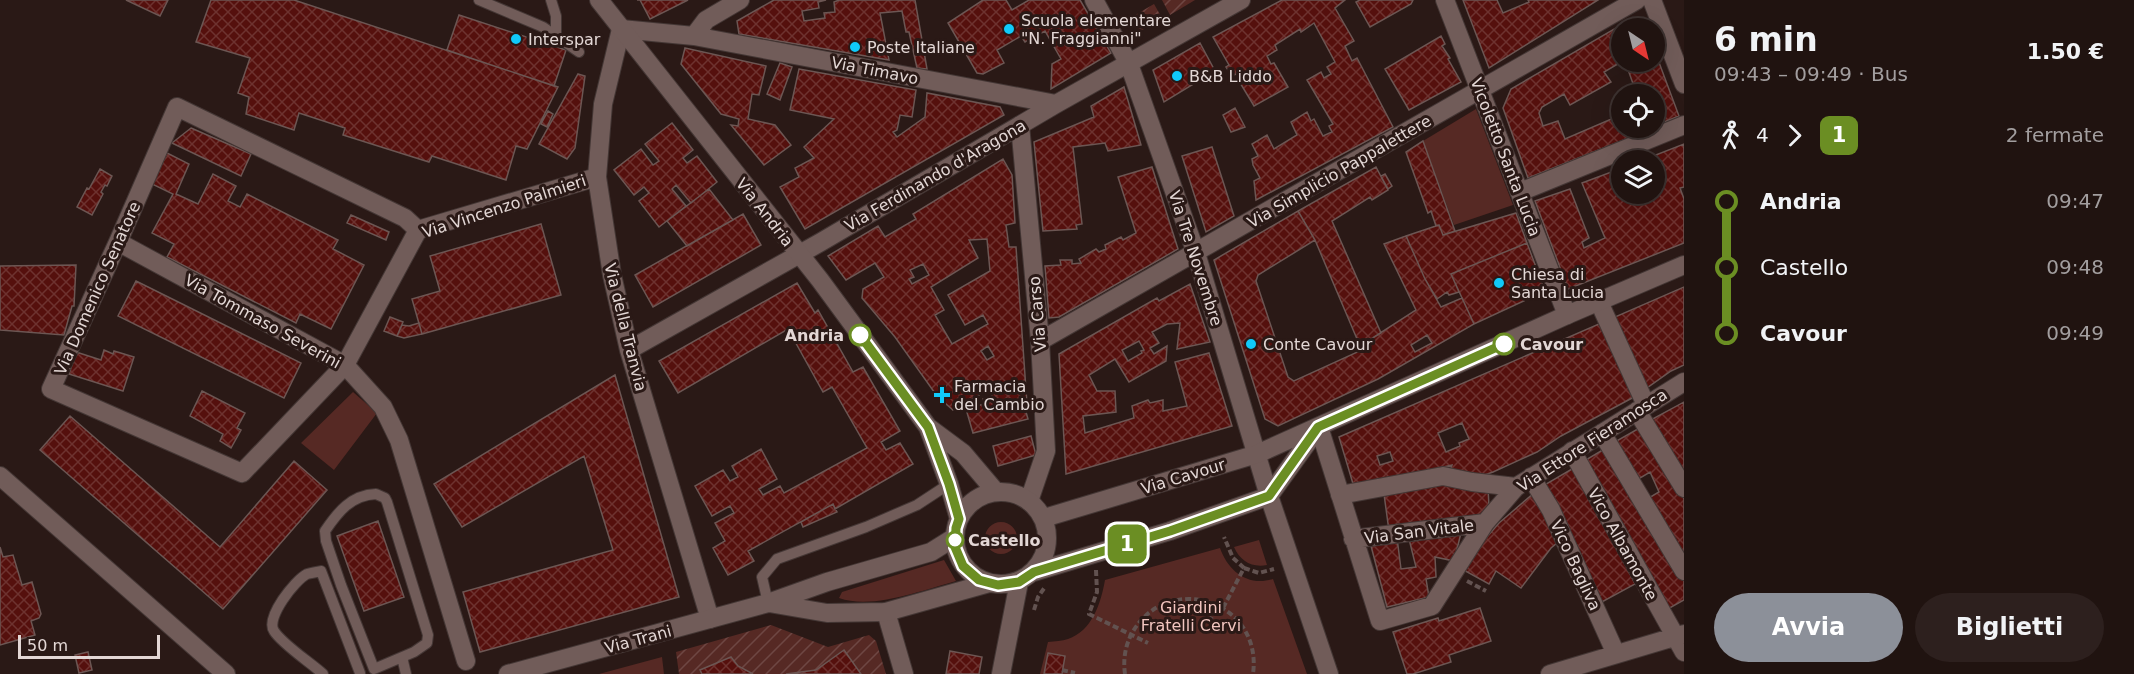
<!DOCTYPE html>
<html lang="it">
<meta charset="utf-8">
<style>
:root{--surface:#201310;--page:#2d201e;--text:#f1f3f6;--muted:#a29e9f;--line:#3d3230;--accent:#8c9099}
body{margin:0;font-family:"DejaVu Sans",sans-serif;background:var(--page);color:var(--text);height:100vh;display:flex;flex-direction:column;font-size:22px;white-space:nowrap}
*{box-sizing:border-box;margin:0}
p{font-size:20px;color:var(--muted)}
.icon{flex:none;width:33px;height:33px;fill:none;stroke:currentColor;stroke-width:2;stroke-linecap:round;stroke-linejoin:round}
.map{position:relative;flex:1;overflow:hidden}
.sheet{display:flex;flex-direction:column;background:var(--surface);width:450px}
.sheet>*{flex:none}
.badge{padding:0 12px;border-radius:9px;font-size:21px;line-height:39px}
.needle{width:39px;rotate:145deg}
.controls{position:absolute;left:1611px;top:18px;display:grid;gap:12px}
.controls a{display:grid;place-items:center;width:54px;height:54px;border-radius:50%;background:var(--surface);box-shadow:0 6px 24px #0002,0 0 0 2px var(--line);font-size:30px}
.scale{position:absolute;left:18px;bottom:15px;width:142px;box-sizing:border-box;padding-left:6px;border:3px solid #e3d7d5;border-top:0;font-size:16px;line-height:21px;white-space:nowrap;color:#e3d7d5;-webkit-text-stroke:4px #2a1916;paint-order:stroke}
.map>.badge{position:absolute;translate:-50% -50%;box-shadow:0 0 0 3px #fff}
.legs{display:flex;align-items:center;gap:9px;height:66px;padding:0 30px;font-size:20px}
.legs p{margin-inline-start:auto}
.head{display:flex;align-items:center;justify-content:space-between;height:102px;padding:0 30px}
h1{font-size:33px;font-weight:600;line-height:45px}
.action{display:flex;gap:12px;margin-top:auto;padding:12px 30px}
.action a{flex:1;height:69px;border-radius:36px;background:var(--accent);color:#fff;font-size:24px;font-weight:600;line-height:69px;text-align:center}
.action a+a{background:var(--page);color:var(--text)}
ul{padding:0 30px;list-style:none}
li{display:flex;align-items:center;gap:21px;height:66px;font-size:22px}
li i{display:grid;place-items:center;width:9px;height:100%;margin:0 8px;background:currentColor}
li i::after{content:'';width:15px;height:15px;margin:-8px;border:4px solid;border-radius:50%;background:var(--surface)}
li p{margin-inline-start:auto}
li:first-child i{background:linear-gradient(#0000 50%,currentColor 0)}
li:last-child i{background:linear-gradient(currentColor 50%,#0000 0)}
main{display:flex;flex:1;min-height:0}
.map>svg:first-child{display:block}
.green{fill:#562924}
.garden{fill:url(#garden-furrows)}
.building{fill:url(#building-cross-hatch);stroke:#6c5653;stroke-width:1.5;fill-rule:evenodd}
.lines{fill:none;stroke-linecap:round;stroke-linejoin:round}
.lane-casing{stroke:#443735;stroke-width:12}
.street-casing{stroke:#443735;stroke-width:20}
.secondary-casing{stroke:#443735;stroke-width:20}
.path{stroke:#625250;stroke-width:4;stroke-dasharray:6 3;stroke-linecap:butt}
.lane{stroke:#715c59;stroke-width:10}
.street{stroke:#715c59;stroke-width:18}
.secondary{stroke:#715c59;stroke-width:18}
.line-1-casing{stroke:#fff;stroke-width:14}
.line-1{stroke:#6b8e23;stroke-width:9}
.poi-dot{fill:#10cafa;stroke:#2a1916;stroke-width:2}
.stop-1-dot{fill:#fff;stroke:#6b8e23;stroke-width:3}
.labels{text-anchor:middle;stroke-width:6;stroke-linejoin:round;paint-order:stroke}
.poi-label{font-size:16px;fill:#e3d7d5;stroke:#2a1916;text-anchor:start}
.street-label{font-size:16px;fill:#e3d7d5;stroke:#2a1916}
.stop-label{font-size:16px;font-weight:bold;fill:#e3d7d5;stroke:#2a1916;text-anchor:start}
.park-label{font-size:16px;fill:#f2c5bf;stroke:#2a1916}
</style>
<main>
<div class="map">
<svg width="1684" height="674" viewBox="0 0 1684 674">
<defs>
<pattern id="garden-furrows" width="10" height="10" patternUnits="userSpaceOnUse" patternTransform="scale(1.5)"><rect width="10" height="10" fill="#562924"/><path d="M-1 1l2-2M0 10L10 0M9 11l2-2" fill="none" stroke="#6e4743"/></pattern>
<pattern id="building-cross-hatch" width="8" height="8" patternUnits="userSpaceOnUse" patternTransform="scale(1.5)"><rect width="8" height="8" fill="#55100d"/><path d="M0 0l8 8M0 8l8-8" fill="none" stroke="#6d322f"/></pattern>
</defs>
<rect width="100%" height="100%" fill="#2a1916"/>
<path class="green" d="M1476 109 1513 205 1454 225 1423 141Z
M353 392 377 413 334 470 301 443Z
M985 538a16 16 0 1 1 32 0a16 16 0 1 1-32 0Z
M1259 540 1267 565C1252 568 1240 561 1234 547Z
M1220 548C1228 571 1248 587 1273 579L1307 674H1040L1048 642C1055 641 1062 641 1068 639 1092 631 1101 603 1105 580Z
M944 560 956 581C923 590 872 610 839 598L842 592Z
M662 657 664 674H599Z"/>
<path class="garden" d="M1162 0H1195L1170 15Z
M1154 4 1162 18 1139 32 1130 18Z
M771 625 828 647 869 635 876 641 886 674H861L843 650 816 670 786 674H753L738 666 731 657 700 671 702 674H679L676 652Z"/>
<path class="building" d="M126 0H168L160 16Z
M211 0H294L558 87 527 149 516 146 506 180 432 156 429 162 343 135 345 128 299 113 294 130 246 114 249 97 238 93 250 58 196 42Z
M637 0H688L650 19 640 0Z
M774 0H826L818 2 819 8 802 11 804 21 825 18 824 13 835 12 834 2 839 0H915L927 69 917 68 909 32H906L902 11 880 13 889 60 739 34 737 21Z
M983 0H1006L1012 10 1029 0H1080L1111 53 1051 89 1052 64 1061 59 1045 31 1025 42 1021 36 997 50 1004 63 983 74 977 73 948 23Z
M1282 0H1345L1335 8 1354 41 1345 46 1352 61 1357 58 1393 127 1256 200 1254 181 1260 178 1253 165 1252 159 1258 156 1252 144 1267 135 1274 149 1297 135 1291 122 1307 112 1311 121 1314 119 1323 136 1332 132 1329 126 1333 124 1307 80 1321 72 1324 78 1331 74 1327 67 1335 62 1314 23 1301 32 1300 29 1275 45 1277 50 1267 56 1271 64 1274 63 1288 87 1254 106 1239 81 1241 79 1238 73 1232 76 1226 67 1229 65 1213 37Z
M1360 0H1413L1411 4 1370 27 1356 2Z
M1463 0H1497L1503 13 1529 2 1528 0H1598L1489 68Z
M459 15 566 50 554 86 447 50Z
M1628 21 1647 28H1622V62H1654V49L1679 116 1654 126V94H1628L1636 92 1626 64 1621 62 1604 72 1611 82 1570 105 1564 94 1542 107 1539 113 1543 126 1558 121 1565 139 1616 117 1622 133 1627 131 1629 138 1528 178 1503 108 1511 89Z
M1441 36 1445 44 1442 46 1450 58 1448 59 1461 82 1409 110 1385 69Z
M1200 43 1215 71 1164 102 1153 70Z
M685 48 766 66 759 95 752 94 748 119 775 125 791 145 764 165 731 125 738 126 739 119 721 114 681 64Z
M780 63 792 67 780 100 767 94Z
M799 69 916 90 912 117 900 115 897 130 893 132 897 137 925 117 927 93 1000 107 1004 115 805 229 780 187 799 177 795 168 814 158 804 147 834 119 790 110Z
M578 74 585 76 575 148 567 159 539 144Z
M1124 87 1141 145 1108 151 1105 143 1073 147 1082 224 1076 225 1077 229 1043 231 1034 142 1094 117 1091 106Z
M1235 108 1245 127 1231 132 1223 115Z
M548 111 553 114 547 127 541 124Z
M672 123 693 150 683 158 687 163 697 156 717 182 691 203 676 185 672 189 686 206 659 227 639 201 649 193 644 187 634 195 614 170 641 149 653 165 659 161 645 144Z
M191 128 251 154 241 176 172 143Z
M1423 141 1455 231 1443 235 1439 225 1436 226 1431 211 1428 213 1406 152Z
M1684 144V187L1680 188 1684 199V243L1568 289 1535 201 1570 189 1589 238 1582 242 1584 248 1605 238 1582 183 1622 168V194H1654V160H1643Z
M1212 147 1234 216 1206 232 1182 156Z
M167 153 189 164 176 194 198 204 213 174 236 186 228 201 240 207 247 194 338 240 333 249 364 265 331 329 300 314 296 323 167 257 174 244 152 233 173 194 152 184Z
M1003 159 1012 175 1015 223 1006 225 1009 247H1016L1027 404 1024 405 1028 419 973 433 966 409 984 404 983 399 992 396 984 382 975 388 979 395 953 410 937 396 895 337 862 298 863 289 884 277 875 263 846 280 828 256 878 226 885 237 916 219 913 214ZM987 239 990 271 948 295 965 325 983 315 988 324 952 344 935 315 944 310 931 287 978 258 969 240ZM923 264 929 275 912 284 909 279 914 277 910 270ZM988 346 994 356 987 360 981 351Z
M1152 167 1178 249 1059 317 1049 318 1045 266 1061 265 1060 260H1072V264L1081 263 1079 259 1096 249 1099 252 1106 249 1105 245 1121 237 1123 240 1136 233 1118 177Z
M1376 167 1388 190 1372 200 1370 197 1332 221 1381 333 1360 346 1315 240 1298 211Z
M100 169 112 176 107 186 105 185 101 192 103 194 92 215 77 207 87 188 89 189Z
M1385 174 1392 186 1388 189 1381 176Z
M709 189 733 220 687 246 667 221Z
M1298 211 1315 240 1258 275 1256 281 1288 377 1294 381 1362 350 1360 346 1416 310 1384 244 1406 236 1425 279 1441 307 1462 298 1474 324 1378 379 1278 426 1265 419 1214 260ZM1427 335 1432 343 1415 352 1411 345Z
M1516 213 1527 243 1451 274 1459 292 1449 295 1447 292 1437 299 1425 279 1406 236 1439 225 1443 235Z
M743 214 761 245 653 307 635 275Z
M351 215 389 232 386 240 347 223Z
M541 224 561 295 422 334 412 299 440 291 430 256Z
M1527 243 1545 291 1474 324 1451 274Z
M76 265 74 306H72L64 335 0 330V266Z
M136 281 301 363 284 398 118 316Z
M797 283 815 313 818 310 853 372 863 367 900 431 881 442 886 450 900 443 913 464 835 509 833 504 748 551 754 561 728 575 713 548 725 541 715 523 734 513 730 506 712 516 695 486 723 470 730 481 738 477 732 466 761 449 777 479 759 489 763 495 780 486 784 493 867 448 832 387 823 392 788 329 678 393 659 361Z
M1190 284 1210 342 1177 349 1180 323 1167 324 1152 332 1159 343 1150 348 1154 354 1167 346 1166 361 1129 382 1115 359 1089 375 1097 391H1115L1116 412 1083 416 1085 433 1134 418 1132 406 1148 400 1150 403 1163 400V411L1187 406 1175 362 1209 353 1232 426 1066 474 1059 354 1157 298 1159 301ZM1139 341 1144 350 1141 351 1142 353 1128 361 1122 350Z
M1684 287V365L1671 371 1634 397 1561 436 1537 452 1493 472 1473 479 1450 471 1452 465 1354 487 1339 437ZM1462 423 1469 439 1459 443 1460 446 1446 452 1438 433ZM1390 452 1393 461 1380 465 1377 456Z
M390 317 403 322 397 336 384 331Z
M419 323 422 334 404 338 397 336 402 325 409 326Z
M104 350 113 354 114 351 134 357 123 391 69 374 76 352 101 360Z
M615 375 679 597 480 652 463 592 613 550 584 456 462 527 434 484Z
M202 391 245 413 237 428 241 430 231 448 220 441 223 434 190 416Z
M1684 402V480L1647 422Z
M70 416 220 547 294 461 327 490 223 609 40 450Z
M1643 426 1684 499V563L1647 499 1659 492 1650 472 1635 481 1613 443Z
M1031 436 1036 455 998 466 993 446Z
M1606 448 1684 578V600L1666 610 1584 461Z
M1577 466 1635 584 1600 603 1541 487Z
M1445 483 1488 488 1489 507 1485 522 1389 531 1384 494Z
M1534 493 1562 539 1551 548 1521 588 1496 571 1489 584 1460 568 1499 523Z
M833 504 837 512 803 527 801 522Z
M378 521 404 597 364 611 337 536Z
M1462 529 1454 561 1435 557 1436 577 1426 579 1429 597 1387 607 1370 542 1397 538 1401 569 1416 567 1408 535Z
M0 547 3 557 13 555 22 585 32 582 41 614 39 618 31 621 35 635 0 645Z
M1480 608 1491 641 1449 655 1451 662 1413 674H1407L1393 632 1438 618 1439 621Z
M844 650 861 674H786L816 670Z
M950 651 982 657 979 674H946Z
M88 652 92 670 79 673 75 655Z
M1048 653 1065 656 1062 674H1044Z
M731 657 738 666 753 674H702L700 670Z"/>
<g class="lines">
<g class="lane-casing">
<path id="lane" d="M479 0 543 27 579 52
M551 0 556 16V35
M376 494 385 498 387 502 428 635 427 643 414 652 374 669 341 585 326 541 325 531C338 512 351 495 376 494Z
M768 603 762 577 777 559 866 527 917 505 949 484
M402 657 406 674
M323 674C311 663 282 644 274 631 265 618 295 580 307 574 311 573 317 572 321 571L360 673"/>
</g>
<g class="street-casing">
<path id="street" d="M1094 0 1129 64 1196 253 1269 496 1329 674
M1445 0 1567 315
M1652 0 1684 84
M694 36 1056 104
M1020 125 1040 341 1046 451 1029 501
M1520 192 1684 125
M418 230 405 218 177 107 118 242 51 389 242 473 345 365 418 230 597 177
M118 242 345 365 383 407 399 440 466 661
M1599 302 1646 405
M1040 341 1637 0
M629 350 821 242 1056 104 1241 0
M1637 411 1684 488
M1319 427 1380 621 1432 606 1485 523 1516 487 1684 382
M1602 433 1684 571
M1572 451 1684 652
M0 476 226 674
M1531 477 1551 510 1616 654
M1340 495 1443 476 1472 482 1516 487
M1353 539 1485 523
M886 612 904 674
M710 619 629 350 612 275 597 177 603 104 621 29 694 36 706 20 740 0
M1550 674 1684 634"/>
</g>
<g class="secondary-casing">
<path id="secondary" d="M599 0 820 280 928 427 949 484 959 519
M928 427 963 453 996 492
M955 538a46 46 0 1 1 92 0a46 46 0 1 1-92 0Z
M1044 518 1257 454 1567 315 1684 265
M1034 572 1170 531 1269 496 1318 428
M769 603 827 613 886 612 989 583
M508 674 768 603 827 582 931 552 955 537
M1001 674 1019 582"/>
</g>
<path class="path" d="M1244 568 1259 573 1274 569
M1096 570 1097 592 1089 614 1148 643
M1467 581 1486 591
M1223 608 1244 568 1233 558 1224 537
M1034 610 1038 597 1045 587
M1209 622 1218 605
M1062 670 1075 673
M1125 674C1123 660 1125 646 1132 633 1168 570 1263 601 1253 674"/>
<use href="#lane" class="lane"/>
<use href="#street" class="street"/>
<use href="#secondary" class="secondary"/>
</g>
<g class="lines">
<g class="line-1-casing">
<path id="line-1" d="M860 335 928 427 949 484 959 519 956 528 955 547 963 566 979 580 998 585 1019 582 1034 572 1170 531 1269 496 1318 427 1504 344"/>
</g>
<use href="#line-1" class="line-1"/>
</g>
<g class="poi-dot">
<circle cx="1009" cy="29" r="6"/>
<circle cx="516" cy="39" r="6"/>
<circle cx="855" cy="47" r="6"/>
<circle cx="1177" cy="76" r="6"/>
<circle cx="1499" cy="283" r="6"/>
<circle cx="1251" cy="344" r="6"/>
<path d="M939 386h6v6h6v6h-6v6h-6v-6h-6v-6h6z"/>
</g>
<g class="stop-1-dot">
<circle cx="860" cy="335" r="10"/>
<circle cx="1504" cy="344" r="10"/>
<circle cx="955" cy="540" r="8"/>
</g>
<g class="labels">
<g class="poi-label">
<text x="1021" y="26">Scuola elementare<tspan x="1021" dy="18">"N. Fraggianni"</tspan></text>
<text x="528" y="45">Interspar</text>
<text x="867" y="53">Poste Italiane</text>
<text x="1189" y="82">B&amp;B Liddo</text>
<text x="1511" y="280">Chiesa di<tspan x="1511" dy="18">Santa Lucia</tspan></text>
<text x="1263" y="350">Conte Cavour</text>
<text x="954" y="392">Farmacia<tspan x="954" dy="18">del Cambio</tspan></text>
</g>
<g class="street-label">
<text transform="translate(875 70) rotate(11)" y="6">Via Timavo</text>
<text transform="translate(1506 157) rotate(69)" y="6">Vicoletto Santa Lucia</text>
<text transform="translate(1339 171) rotate(-30)" y="6">Via Simplicio Pappalettere</text>
<text transform="translate(935 175) rotate(-30)" y="6">Via Ferdinando d'Aragona</text>
<text transform="translate(504 206) rotate(-18)" y="6">Via Vincenzo Palmieri</text>
<text transform="translate(765 212) rotate(52)" y="6">Via Andria</text>
<text transform="translate(1196 258) rotate(72)" y="6">Via Tre Novembre</text>
<text transform="translate(97 288) rotate(-66)" y="6">Via Domenico Senatore</text>
<text transform="translate(1037 314) rotate(-95)" y="6">Via Carso</text>
<text transform="translate(263 321) rotate(29)" y="6">Via Tommaso Severini</text>
<text transform="translate(626 327) rotate(76)" y="6">Via della Tranvia</text>
<text transform="translate(1592 440) rotate(-33)" y="6">Via Ettore Fieramosca</text>
<text transform="translate(1183 476) rotate(-17)" y="6">Via Cavour</text>
<text transform="translate(1419 531) rotate(-7)" y="6">Via San Vitale</text>
<text transform="translate(1623 544) rotate(61)" y="6">Vico Albamonte</text>
<text transform="translate(1576 565) rotate(65)" y="6">Vico Bagliva</text>
<text transform="translate(638 639) rotate(-15)" y="6">Via Trani</text>
</g>
<g class="stop-label">
<text x="844" y="341" text-anchor="end">Andria</text>
<text x="1520" y="350">Cavour</text>
<text x="968" y="546">Castello</text>
</g>
<g class="park-label">
<text x="1191" y="613">Giardini<tspan x="1191" dy="18">Fratelli Cervi</tspan></text>
</g>
</g>
</svg>
<div class="controls">
<a><svg class="needle" viewBox="-14 -14 28 28"><path d="M0-13l5 13h-10z" fill="#e53935"/><path d="M0 13l5-13h-10z" fill="#a29e9f"/></svg></a>
<a><svg class="icon" aria-label="locate" viewBox="0 0 24 24"><circle cx="12" cy="12" r="6"/><path d="M12 2v4M12 18v4M2 12h4M18 12h4"/></svg></a>
<a><svg class="icon" aria-label="layers" viewBox="0 0 24 24"><path d="M12 4l9 5-9 5-9-5zM3 14l9 5 9-5"/></svg></a>
</div>
<div class="scale">50 m</div>
<b class="badge" style="left:1127px;top:544px;background:#6b8e23;color:#fff">1</b>
</div>
<section class="sheet">
<div class="head"><div><h1>6 min</h1><p>09:43 – 09:49 · Bus</p></div><b>1.50 €</b></div>
<div class="legs"><svg class="icon" aria-label="walk" viewBox="0 0 24 24"><circle cx="13" cy="4" r="2"/><path d="M13 8l-2 6 4 7M11 14l-3 7M7 12l3-4h3l4 4"/></svg>4<svg class="icon" aria-label="forward" viewBox="0 0 24 24"><path d="M9 5l7 7-7 7"/></svg><b class="badge" style="background:#6b8e23;color:#fff">1</b><p>2 fermate</p></div>
<ul>
<li><i style="color:#6b8e23"></i><b>Andria</b><p>09:47</p></li>
<li><i style="color:#6b8e23"></i><span>Castello</span><p>09:48</p></li>
<li><i style="color:#6b8e23"></i><b>Cavour</b><p>09:49</p></li>
</ul>
<div class="action"><a>Avvia</a><a>Biglietti</a></div>
</section>
</main>
